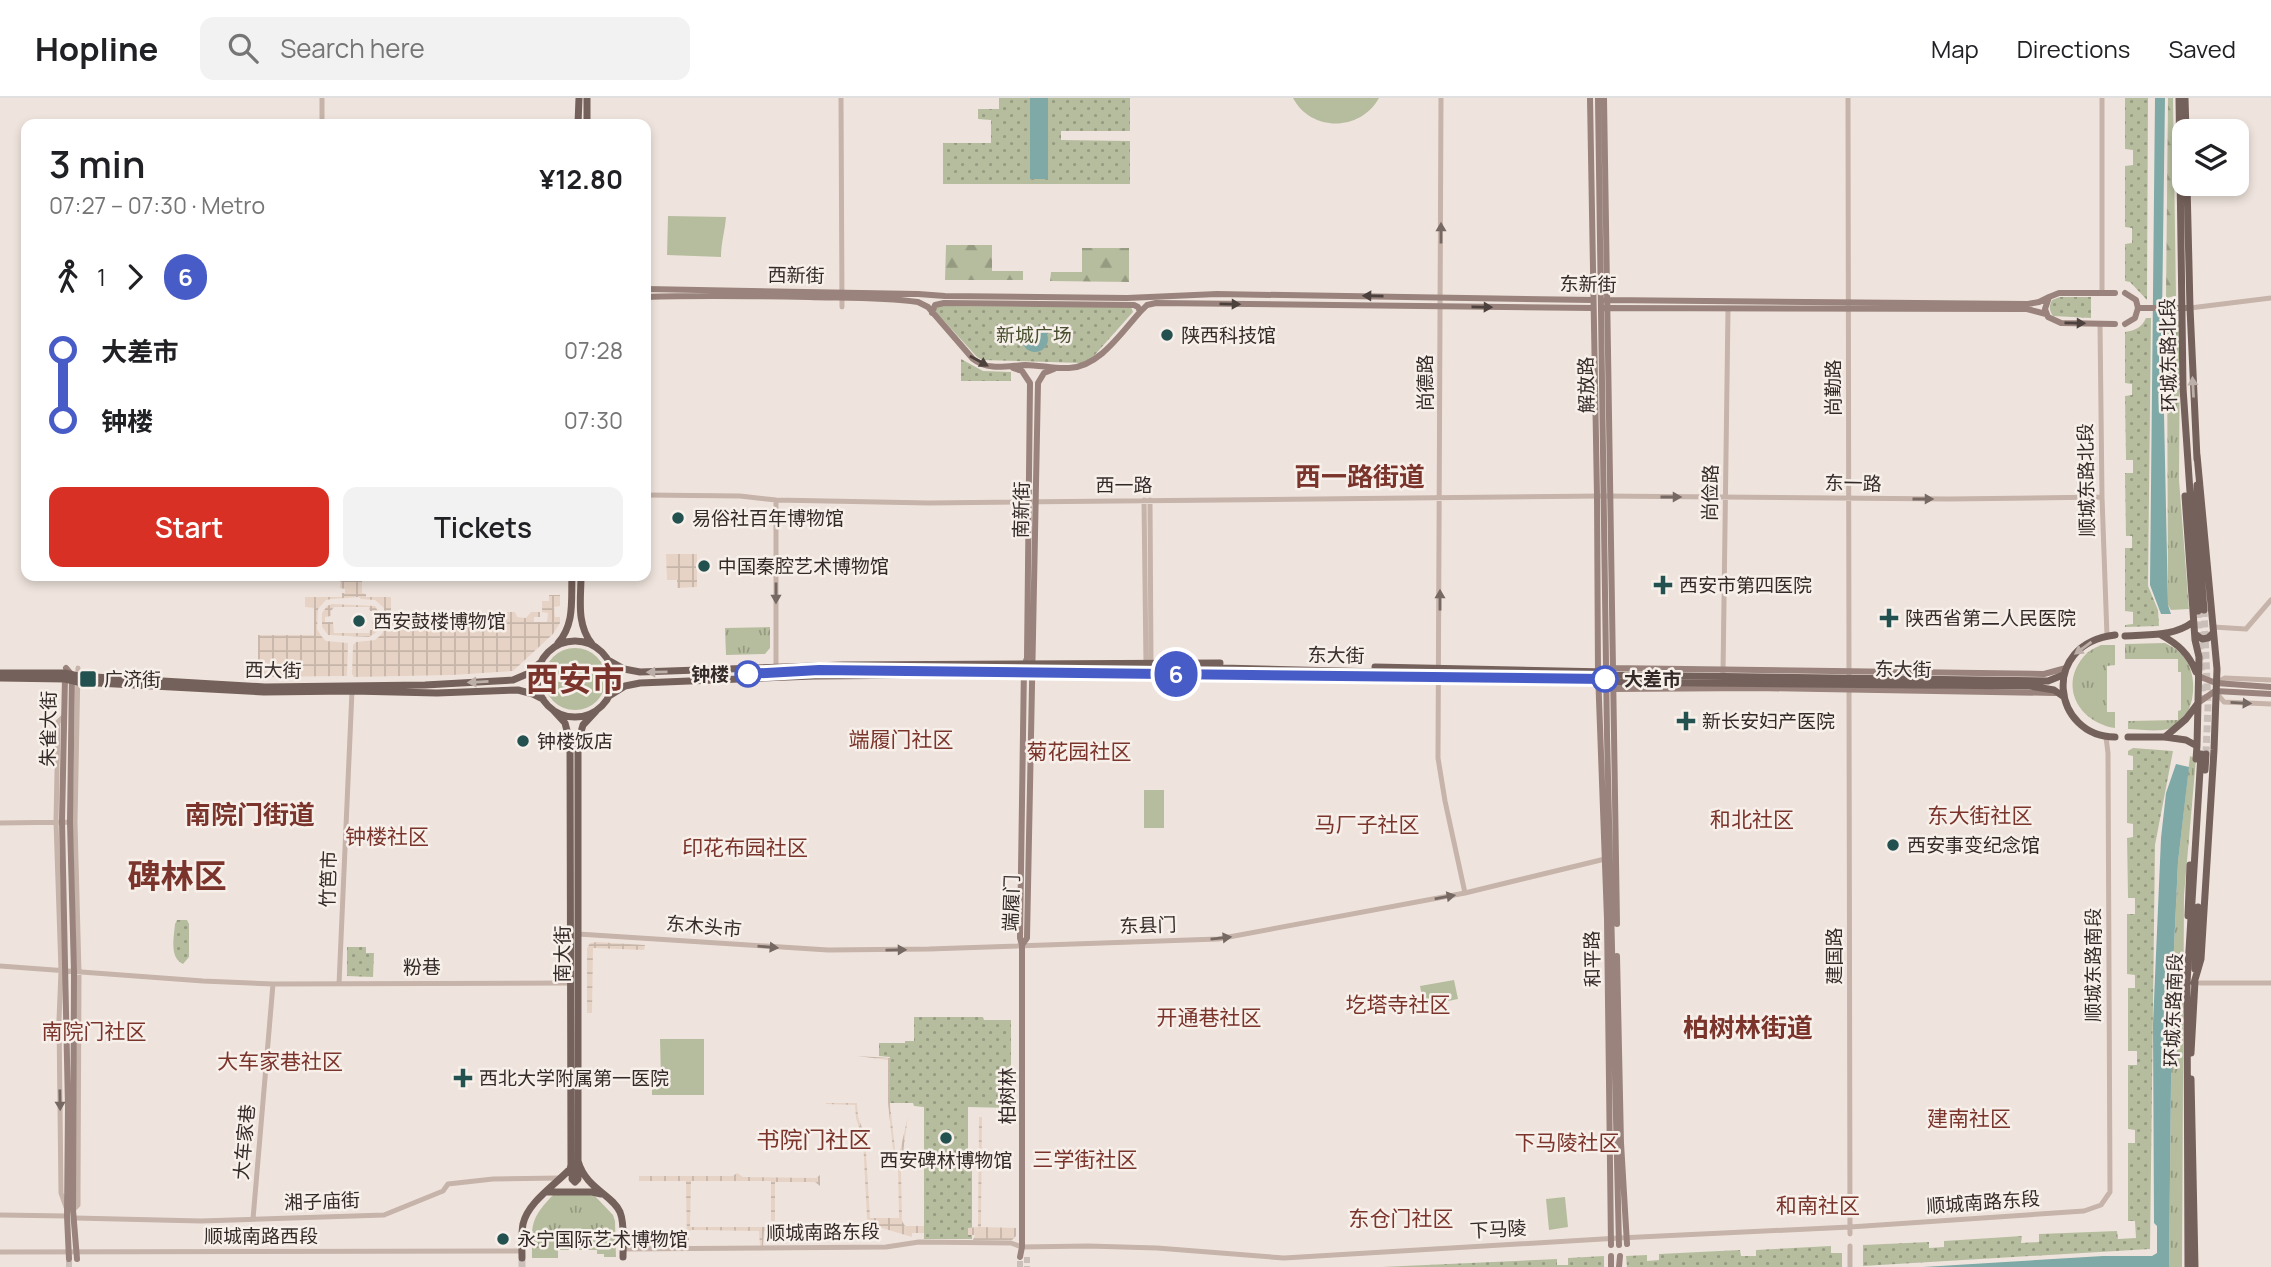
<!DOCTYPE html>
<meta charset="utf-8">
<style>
:root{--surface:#fff;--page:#f2f2f2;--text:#202124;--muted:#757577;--line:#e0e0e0;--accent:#d93025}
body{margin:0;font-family:Manrope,"Noto Sans SC",sans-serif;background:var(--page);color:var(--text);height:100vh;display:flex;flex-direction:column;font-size:26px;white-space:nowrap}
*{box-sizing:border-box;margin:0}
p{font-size:23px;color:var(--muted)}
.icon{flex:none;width:38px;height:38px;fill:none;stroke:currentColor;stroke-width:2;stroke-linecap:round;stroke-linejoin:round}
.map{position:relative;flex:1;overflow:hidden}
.details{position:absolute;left:21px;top:21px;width:630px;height:462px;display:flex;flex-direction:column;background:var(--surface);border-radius:14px;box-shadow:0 4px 10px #0003}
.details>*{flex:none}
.badge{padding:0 14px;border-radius:23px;font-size:24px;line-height:46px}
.tools{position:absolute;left:2172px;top:21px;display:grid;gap:14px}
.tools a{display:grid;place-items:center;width:77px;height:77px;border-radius:14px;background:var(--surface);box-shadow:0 4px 10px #0003;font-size:35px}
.map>.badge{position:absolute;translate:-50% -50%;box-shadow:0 0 0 4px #fff}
.legs{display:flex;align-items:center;gap:10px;height:77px;padding:0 28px;font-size:23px}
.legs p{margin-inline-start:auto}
.head{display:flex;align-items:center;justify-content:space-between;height:119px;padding:0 28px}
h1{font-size:38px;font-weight:600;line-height:52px}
.cta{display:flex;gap:14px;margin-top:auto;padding:14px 28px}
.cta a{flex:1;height:80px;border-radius:14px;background:var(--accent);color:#fff;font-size:28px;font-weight:600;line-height:80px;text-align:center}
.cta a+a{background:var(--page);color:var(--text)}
ul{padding:0 28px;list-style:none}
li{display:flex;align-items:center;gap:24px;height:70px;font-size:26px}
li i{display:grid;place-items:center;width:10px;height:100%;margin:0 9px;background:currentColor}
li i::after{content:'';width:18px;height:18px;margin:-9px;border:5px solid;border-radius:50%;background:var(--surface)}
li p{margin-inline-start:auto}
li:first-child i{background:linear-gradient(#0000 50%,currentColor 0)}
li:last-child i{background:linear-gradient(currentColor 50%,#0000 0)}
header{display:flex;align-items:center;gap:42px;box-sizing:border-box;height:98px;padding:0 35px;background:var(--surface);border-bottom:2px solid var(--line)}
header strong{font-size:33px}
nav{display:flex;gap:38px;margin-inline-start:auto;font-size:24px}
.search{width:490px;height:63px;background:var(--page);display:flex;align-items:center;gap:18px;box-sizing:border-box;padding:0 24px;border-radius:14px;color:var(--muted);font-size:26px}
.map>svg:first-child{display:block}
.grass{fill:url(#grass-tufts)}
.forest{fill:url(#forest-firs)}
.park{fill:url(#park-dots)}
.garden{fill:#b6bd9e}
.plaza{fill:url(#plaza-grid);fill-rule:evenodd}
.water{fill:#7fa9a6}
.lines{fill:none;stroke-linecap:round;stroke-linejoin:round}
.secondary-tunnel{stroke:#cabfb9;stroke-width:6;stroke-dasharray:6 3;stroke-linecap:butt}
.primary-tunnel{stroke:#cabfb9;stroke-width:7;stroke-dasharray:7 3.5;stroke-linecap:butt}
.tertiary{stroke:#c6b3aa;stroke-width:5}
.secondary{stroke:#99837c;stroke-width:6}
.primary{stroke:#75615b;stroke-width:7}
.oneway{fill:#766863}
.oneway2{fill:#4d413e}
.oneway3{fill:#bcafa9}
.line-1-casing{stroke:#fff;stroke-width:16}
.line-1{stroke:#485cc7;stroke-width:10}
.poi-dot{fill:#23514f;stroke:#f7efe9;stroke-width:2.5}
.stop-1-dot{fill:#fff;stroke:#485cc7;stroke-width:3.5}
.labels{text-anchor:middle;stroke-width:5;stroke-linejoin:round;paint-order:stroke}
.street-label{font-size:19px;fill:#342b29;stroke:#f7efe9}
.park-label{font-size:19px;fill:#48502f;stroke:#f7efe9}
.poi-label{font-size:19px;fill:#342b29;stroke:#f7efe9;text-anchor:start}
.stop-label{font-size:19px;font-weight:bold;fill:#342b29;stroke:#f7efe9;text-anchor:end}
.neighbourhood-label{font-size:21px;fill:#7a342b;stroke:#f7efe9}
.quarter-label{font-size:23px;fill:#7a342b;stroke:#f7efe9}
.district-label{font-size:26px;font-weight:bold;fill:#7a342b;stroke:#f7efe9}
.town-label{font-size:33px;font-weight:bold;fill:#7a342b;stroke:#f7efe9}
</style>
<header>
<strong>Hopline</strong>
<div class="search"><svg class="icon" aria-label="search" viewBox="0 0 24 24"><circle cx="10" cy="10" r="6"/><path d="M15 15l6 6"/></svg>Search here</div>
<nav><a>Map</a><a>Directions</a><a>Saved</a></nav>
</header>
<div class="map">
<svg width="2271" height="1169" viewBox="0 0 2271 1169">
<defs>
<pattern id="grass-tufts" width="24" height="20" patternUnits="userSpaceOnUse" patternTransform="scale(1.75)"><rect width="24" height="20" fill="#b6bd9e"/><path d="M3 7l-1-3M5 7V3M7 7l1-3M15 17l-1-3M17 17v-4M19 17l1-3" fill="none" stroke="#959a81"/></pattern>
<pattern id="forest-firs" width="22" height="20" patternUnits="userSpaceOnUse" patternTransform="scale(1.75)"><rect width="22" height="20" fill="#b6bd9e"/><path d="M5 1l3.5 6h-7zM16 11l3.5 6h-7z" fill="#959a81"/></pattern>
<pattern id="park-dots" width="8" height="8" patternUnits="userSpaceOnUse" patternTransform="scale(1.75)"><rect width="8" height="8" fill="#b6bd9e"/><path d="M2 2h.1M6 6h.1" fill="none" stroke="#959a81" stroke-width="1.8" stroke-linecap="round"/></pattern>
<pattern id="plaza-grid" width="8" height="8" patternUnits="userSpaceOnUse" patternTransform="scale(1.75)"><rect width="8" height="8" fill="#e6d3c5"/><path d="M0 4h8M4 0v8" fill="none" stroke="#c6b5a9"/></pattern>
</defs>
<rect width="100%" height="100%" fill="#efe4dd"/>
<path class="grass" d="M2167 222 2180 223 2179 382 2189 511 2171 512 2168 507Z
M770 529V550L765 556 726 557 725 530Z
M2165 545C2173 549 2181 554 2186 562 2198 580 2195 614 2177 627 2165 636 2142 631 2128 631V623L2178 622V613L2181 612V574H2178V561H2125V546Z
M2101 547H2115V567L2107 568V614H2115V630C2077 624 2057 585 2087 555 2090 552 2097 549 2101 547Z
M2190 658 2196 661 2184 797 2182 1169H2169L2172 892 2178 764Z
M553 1097H594L613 1117 615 1123 616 1159H604V1156H597V1152H558V1160H532C532 1127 529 1122 553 1097Z"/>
<path class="forest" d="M2168 0H2173L2176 198 2166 200Z
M946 147H992V173H1023V182H945Z
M1082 150H1129V184L1050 183 1051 174H1082Z"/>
<path class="park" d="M999 0H1130V33H1061V42L1130 43V86H943V45H991V22L978 21V11H999Z
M2125 0H2148L2147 202 2130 184 2125 183V146L2132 145V130L2125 129V68L2133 67V52L2125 51Z
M2060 199H2091V220L2053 218C2049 212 2049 208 2052 202Z
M936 208 1131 209 1133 214 1092 260 1081 265 982 262 977 259 935 213Z
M2146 220H2151L2148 488 2158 512 2159 528 2125 529V527L2133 526V514L2125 513V450H2132V438H2126L2125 375H2133V362H2126L2125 298 2132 297V286L2125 285V234C2136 232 2141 230 2146 220Z
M961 261 983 273 1011 274V283H961Z
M2133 650 2173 653 2155 747 2150 1151 1863 1168V1147L1929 1144V1150L1944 1149V1143L2022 1138 2021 1145 2039 1144V1136L2117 1133 2118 1141 2136 1140 2135 1123H2128V1045H2135V1032L2128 1031V967H2137V953H2128V890H2135V877L2127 876V816H2135V800H2128L2127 740 2133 739V726L2127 725V672H2133V658L2128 657V653Z
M177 822H187L189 826V859L183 866C169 860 174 839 175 826Z
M347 849H366V855H374L373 879 347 878Z
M914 919H983L984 922H1011V1010L968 1009V1069L972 1070V1141H924V1009L914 1008 913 1005H890V959L879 958V945H905V943H914Z
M1831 1148V1155H1842V1169H1627L1626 1158 1647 1157V1163L1659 1162V1156L1740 1152 1741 1158H1756V1152Z
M1604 1158V1169H1381L1557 1161V1167H1568V1160Z"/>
<path class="garden" d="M1293 0H1379C1360 34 1311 34 1293 0Z
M668 118 726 119C725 133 721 145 721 159L667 157Z
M544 581a31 31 0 1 1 62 0a31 31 0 1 1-62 0Z
M1144 692H1164V730H1144Z
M1454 882 1458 901 1424 908 1420 888Z
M660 941H704V997H652V982H661Z
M1565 1099 1568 1129 1549 1132 1546 1101Z"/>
<path class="plaza" d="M666 456H697V489L677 490V482H667Z
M347 478H362V495L366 496V499H391V515L388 516V520H500L501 514H515L517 519 526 520 531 514H540V519H534V524H547L548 515 542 514V503H549V497H560V508L554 509 555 519H560V525L553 536 513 573 452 577 354 579 352 576 353 547 356 544 375 542 382 536 384 531V510L375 502 361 501 359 499 332 501 326 502 318 511 317 531 322 539 326 543 348 545 347 578 249 579V571L268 570 267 565H258V537H314V510L305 509V499H342V495H345V491L340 490 341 480Z
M332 506 375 508 379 515 378 533 369 539 328 537 322 529V515L327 508ZM334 509H369L370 513H373L372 532H370L369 535H334L333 524H325V519L331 518V513Z
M597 844 645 847 644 852 593 850 592 915H587V850L590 845Z
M857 958 890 960V1005L895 1051 898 1062 908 1018 901 1070 902 1123 905 1128H924V1135H912V1139L862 1124 866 1123 867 1120 863 1042 856 1020 855 1007 826 1006V1005H857L858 1019 865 1038 870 1120H899L898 1071 893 1052 888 1005V962Z
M979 1019H982L981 1129 1016 1130V1138L1012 1142H973L975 1137H968V1130L978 1129Z
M737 1075 743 1079 816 1080 820 1077V1088L815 1084H775V1123H771V1083H691L690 1129H819L821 1132 764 1133 763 1148H760L759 1133 691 1132 689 1134V1148H687L686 1083H639V1078H733Z"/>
<path class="water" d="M1030 0H1048V81H1030Z
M2155 0H2165L2162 219 2168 507 2171 516H2161L2150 487Z
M1022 241a13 13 0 1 1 26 0a13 13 0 1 1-26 0Z
M2176 666 2189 669 2178 764 2172 892 2169 1169H1923L2103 1158H2152L2157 1155V1128L2154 1125 2153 926 2161 740 2166 695Z"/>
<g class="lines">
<path class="secondary-tunnel" d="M1027 1159V1169
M69 1169V1161
M1020 1169V1159"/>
<path class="primary-tunnel" d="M2204 512 2208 608 2206 656
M2198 513 2203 603
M522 1169V1160"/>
<path class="tertiary" d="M841 0 842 209
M1441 0 1438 660 1445 703 1465 795
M1848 0 1849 576
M2102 0V195
M322 26V0
M2190 210 2271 200
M2100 226 2102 399 2107 538
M646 397 740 398 776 402 929 405 1603 398 1949 401 2102 399
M776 402V569
M1144 402 1146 566
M1150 402 1151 566
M2213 529 2246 531 2271 502
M1723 576 1728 212
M2216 585 2225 580 2271 582
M1849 589 1850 1136
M2215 593 2224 604 2271 606
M64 618 58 624 56 724 61 873 59 922 61 1095 67 1112
M0 725 73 724
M578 836 828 852 929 851 1218 841 1465 795 1605 761
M0 868 203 883 273 886 571 885
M2200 885H2271
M339 886 352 593
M73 1112 78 1107V1095L79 875 75 724 78 570
M0 1117 67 1118
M75 1120 201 1123 384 1117 443 1093 448 1086 493 1081 560 1080
M253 1121 273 886
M1850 1148V1169
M623 1151 886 1149 919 1144 1011 1145 1022 1149 1088 1148 1157 1150 1284 1160 1619 1140 1850 1129 2084 1113 2101 1107 2110 1094 2108 655 2106 639
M0 1154 522 1153"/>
<path class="secondary" d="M1590 0 1597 398 1598 574 1607 821 1611 1147
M1598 0 1607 637 1619 1147
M1604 0 1617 826
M646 191 918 196 945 198 1127 200 1217 196 1593 202
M2115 195H2059L2049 199 2045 211 2048 219 2061 225 2115 226
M2125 195 2136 202 2138 210 2135 220 2125 226
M646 199C700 197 755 198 809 199 845 200 882 199 918 204L928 209 973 261C988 273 1007 268 1025 267 1040 267 1054 271 1069 270 1099 269 1121 235 1140 214L1147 207 1156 205 1593 210
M1606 202 2028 206 2039 204 2049 199
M1604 210 2027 211 2046 216
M2138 210H2190
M932 215 935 207 944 205 1134 207 1138 209 1140 214
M1013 270 1022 273 1030 285 1027 560 1024 568 1020 840 1022 847V1149L1020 1159
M66 570 72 577 70 724 74 874 73 1112 77 1161
M1610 570 2044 576 2066 570
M2198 578 2216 585 2271 589
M65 579 62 723 68 1009 67 1118 69 1161
M1611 591 1757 590 2055 595
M2198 605 2215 593 2271 596
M1022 847 1027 840 1038 285 1044 275 1054 271
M1617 858 1621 1045 1627 1146
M1611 1158V1169
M1619 1169 1620 1158"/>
<path class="primary" d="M2179 0 2183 290 2198 513
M2185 0 2186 33
M578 26 579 0
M587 26V0
M2187 86 2190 210 2197 361
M2197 387V422L2204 512
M2185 398 2195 542 2199 559 2197 648
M581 478C581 501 576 526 592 546
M2195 536 2202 541 2208 540 2213 535
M2115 537C2039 546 2053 639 2115 639
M2161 537C2178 546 2189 556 2196 574
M2125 538C2149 536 2173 539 2193 524
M537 581a38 38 0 1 1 76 0a38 38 0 1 1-76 0Z
M558 545C575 526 571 502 572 478
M608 562 624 571 640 574 843 567 1220 565
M1375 569 1607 574 1613 577 2048 583 2063 577
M0 575H65L78 578 265 589 425 587 513 582 527 576 540 565
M0 580 65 581 78 584 264 594 352 593 437 595 518 592 533 596 543 601
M609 598 625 588 640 585 814 578 1038 576 1222 570 1380 574 1494 581 1598 584 2030 588 2054 592 2064 599
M596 613 583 627 578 644V1063C586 1091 612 1096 620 1114 625 1126 623 1146 623 1159
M2128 639H2165L2186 642 2197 648 2196 661
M2165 639 2186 621 2198 605
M2205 672 2206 656
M2188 818 2190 767
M2195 871 2198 809
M2194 885 2201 861 2214 652 2217 571 2197 357
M2191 955 2195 883
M2191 981 2195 1169
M573 1067 572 1081 575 1084 578 1081V1068
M547 1094H592L601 1096
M522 1160C522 1149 521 1137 523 1126 528 1104 555 1087 570 1071L571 1067 570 644 565 625 553 612
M2188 1169 2187 885 2201 656"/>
</g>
<defs><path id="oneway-solid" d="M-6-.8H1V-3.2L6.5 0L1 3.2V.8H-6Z" transform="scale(1.75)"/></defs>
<g class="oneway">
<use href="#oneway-solid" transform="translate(1441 135) rotate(-90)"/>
<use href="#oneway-solid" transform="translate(1671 399)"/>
<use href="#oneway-solid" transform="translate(1923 401)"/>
<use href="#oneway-solid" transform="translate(776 495) rotate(90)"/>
<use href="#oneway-solid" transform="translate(1440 502) rotate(-90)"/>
<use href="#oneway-solid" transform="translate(2241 605) rotate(3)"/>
<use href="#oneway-solid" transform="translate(1445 799) rotate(-10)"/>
<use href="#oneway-solid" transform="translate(1221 840) rotate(-6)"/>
<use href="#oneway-solid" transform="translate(768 849) rotate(5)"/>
<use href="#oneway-solid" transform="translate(896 852) rotate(-1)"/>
<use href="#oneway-solid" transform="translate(60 1002) rotate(89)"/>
</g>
<g class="oneway2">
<use href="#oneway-solid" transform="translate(1373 198) rotate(-179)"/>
<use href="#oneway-solid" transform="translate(1230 206) rotate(1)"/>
<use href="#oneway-solid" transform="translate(1482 209) rotate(1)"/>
<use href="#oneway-solid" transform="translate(2075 225) rotate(1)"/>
<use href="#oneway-solid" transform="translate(979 263) rotate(29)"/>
</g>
<g class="oneway3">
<use href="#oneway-solid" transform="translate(2193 289) rotate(-93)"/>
<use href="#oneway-solid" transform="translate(2083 550) rotate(144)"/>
<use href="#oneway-solid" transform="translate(657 574) rotate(179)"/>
<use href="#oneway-solid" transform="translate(478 584) rotate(177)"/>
</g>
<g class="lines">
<g class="line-1-casing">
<path id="line-1" d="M748 576 819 572 1605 581"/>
</g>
<use href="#line-1" class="line-1"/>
</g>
<g class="poi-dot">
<circle cx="1167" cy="237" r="7"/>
<circle cx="678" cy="420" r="7"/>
<circle cx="704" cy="468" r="7"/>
<path d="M1659.5 476.5h7v7h7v7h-7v7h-7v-7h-7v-7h7z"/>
<path d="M1885.5 509.5h7v7h7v7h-7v7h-7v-7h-7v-7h7z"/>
<circle cx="359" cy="523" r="7"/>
<rect x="79" y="572" width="18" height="18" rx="3.5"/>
<path d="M1682.5 612.5h7v7h7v7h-7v7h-7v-7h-7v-7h7z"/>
<circle cx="523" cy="643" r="7"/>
<circle cx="1893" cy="747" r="7"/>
<path d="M459.5 969.5h7v7h7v7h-7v7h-7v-7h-7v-7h7z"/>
<circle cx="946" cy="1040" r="7"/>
<circle cx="503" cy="1141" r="7"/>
</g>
<g class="stop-1-dot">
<circle cx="748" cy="576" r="12"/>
<circle cx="1605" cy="581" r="12"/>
</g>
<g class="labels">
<g class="street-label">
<text transform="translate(796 177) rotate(1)" y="7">西新街</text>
<text transform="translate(1588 186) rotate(1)" y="7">东新街</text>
<text transform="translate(2168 257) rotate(-91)" y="7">环城东路北段</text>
<text transform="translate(1425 285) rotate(-90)" y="7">尚德路</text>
<text transform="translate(1586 287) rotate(-91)" y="7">解放路</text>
<text transform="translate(1833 290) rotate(-90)" y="7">尚勤路</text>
<text transform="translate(2086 382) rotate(-91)" y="7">顺城东路北段</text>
<text transform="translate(1853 385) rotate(1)" y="7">东一路</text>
<text x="1124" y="394">西一路</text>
<text transform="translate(1710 395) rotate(-89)" y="7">尚俭路</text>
<text transform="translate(1021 412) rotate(-89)" y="7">南新街</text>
<text transform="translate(1336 557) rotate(1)" y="7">东大街</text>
<text transform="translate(1903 571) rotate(1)" y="7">东大街</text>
<text transform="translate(273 572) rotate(1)" y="7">西大街</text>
<text transform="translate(48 631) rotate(-89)" y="7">朱雀大街</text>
<text transform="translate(328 781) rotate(-88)" y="7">竹笆市</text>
<text transform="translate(1011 805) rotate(-88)" y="7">端履门</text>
<text transform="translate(1148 827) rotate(-2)" y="7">东县门</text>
<text transform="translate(704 828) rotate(5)" y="7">东木头市</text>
<text transform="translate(562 856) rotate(-90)" y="7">南大街</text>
<text transform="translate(1834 858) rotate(-90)" y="7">建国路</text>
<text transform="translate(1592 861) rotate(-91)" y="7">和平路</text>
<text transform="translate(2093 867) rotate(-90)" y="7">顺城东路南段</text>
<text x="422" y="876">粉巷</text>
<text transform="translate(2173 912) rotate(-88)" y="7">环城东路南段</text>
<text transform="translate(1007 998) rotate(-90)" y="7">柏树林</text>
<text transform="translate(244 1044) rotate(-85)" y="7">大车家巷</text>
<text transform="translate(322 1103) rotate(-2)" y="7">湘子庙街</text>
<text transform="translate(1983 1104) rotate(-4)" y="7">顺城南路东段</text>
<text transform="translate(1498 1131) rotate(-3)" y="7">下马陵</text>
<text transform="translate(823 1134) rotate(-1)" y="7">顺城南路东段</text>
<text x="261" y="1145">顺城南路西段</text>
</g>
<g class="park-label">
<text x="1034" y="244">新城广场</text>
</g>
<g class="poi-label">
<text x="1181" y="244">陕西科技馆</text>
<text x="692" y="427">易俗社百年博物馆</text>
<text x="718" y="475">中国秦腔艺术博物馆</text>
<text x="1679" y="494">西安市第四医院</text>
<text x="1905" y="527">陕西省第二人民医院</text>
<text x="373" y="530">西安鼓楼博物馆</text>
<text x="104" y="588">广济街</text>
<text x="1702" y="630">新长安妇产医院</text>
<text x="537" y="650">钟楼饭店</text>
<text x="1907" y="754">西安事变纪念馆</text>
<text x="479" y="987">西北大学附属第一医院</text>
<text x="946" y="1069" text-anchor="middle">西安碑林博物馆</text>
<text x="517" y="1148">永宁国际艺术博物馆</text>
</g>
<g class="stop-label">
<text x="729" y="583">钟楼</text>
<text x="1624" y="588" text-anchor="start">大差市</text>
</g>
<g class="neighbourhood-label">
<text x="901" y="649">端履门社区</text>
<text x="1079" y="661">菊花园社区</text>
<text x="1980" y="725">东大街社区</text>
<text x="1752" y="729">和北社区</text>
<text x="1367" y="734">马厂子社区</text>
<text x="387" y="746">钟楼社区</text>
<text x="745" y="757">印花布园社区</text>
<text x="1398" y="914">圪塔寺社区</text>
<text x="1209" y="927">开通巷社区</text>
<text x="94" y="941">南院门社区</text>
<text x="280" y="971">大车家巷社区</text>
<text x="1969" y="1028">建南社区</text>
<text x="1567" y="1052">下马陵社区</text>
<text x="1085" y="1069">三学街社区</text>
<text x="1818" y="1115">和南社区</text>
<text x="1401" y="1128">东仓门社区</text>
</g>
<g class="quarter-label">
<text x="814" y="1050">书院门社区</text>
</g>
<g class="district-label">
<text x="1360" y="388">西一路街道</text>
<text x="250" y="726">南院门街道</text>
<text x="1748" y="939">柏树林街道</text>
</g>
<g class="town-label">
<text x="575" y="593">西安市</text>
<text x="177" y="790">碑林区</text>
</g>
</g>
</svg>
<div class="tools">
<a><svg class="icon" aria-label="layers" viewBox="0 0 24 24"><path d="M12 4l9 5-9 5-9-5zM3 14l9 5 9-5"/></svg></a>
</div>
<b class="badge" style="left:1176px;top:576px;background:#485cc7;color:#fff">6</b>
<section class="details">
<div class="head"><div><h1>3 min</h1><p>07:27 – 07:30 · Metro</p></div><b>¥12.80</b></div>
<div class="legs"><svg class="icon" aria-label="walk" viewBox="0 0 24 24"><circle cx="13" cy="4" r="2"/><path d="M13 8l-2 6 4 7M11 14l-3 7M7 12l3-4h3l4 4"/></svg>1<svg class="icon" aria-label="forward" viewBox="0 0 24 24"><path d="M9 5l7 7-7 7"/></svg><b class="badge" style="background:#485cc7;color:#fff">6</b></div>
<ul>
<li><i style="color:#485cc7"></i><b>大差市</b><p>07:28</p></li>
<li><i style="color:#485cc7"></i><b>钟楼</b><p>07:30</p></li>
</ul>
<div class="cta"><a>Start</a><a>Tickets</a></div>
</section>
</div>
